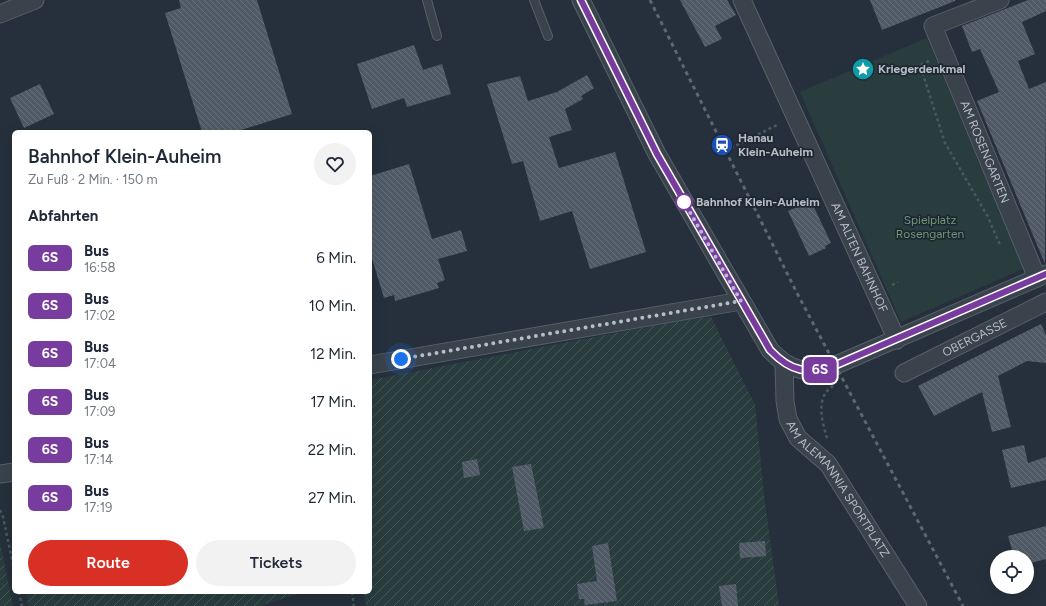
<!DOCTYPE html>
<html lang="de">
<meta charset="utf-8">
<style>
:root{--surface:#fff;--page:#f2f2f3;--text:#1f2937;--muted:#747a83;--accent:#d93025}
body{margin:0;font-family:Figtree,sans-serif;background:var(--page);color:var(--text);height:100vh;display:flex;flex-direction:column;font-size:15px;white-space:nowrap}
*{box-sizing:border-box;margin:0}
p{font-size:13px;color:var(--muted)}
.icon{flex:none;width:22px;height:22px;fill:none;stroke:currentColor;stroke-width:2;stroke-linecap:round;stroke-linejoin:round}
.map{position:relative;flex:1;overflow:hidden}
.sheet{position:absolute;left:12px;top:130px;width:360px;height:464px;display:flex;flex-direction:column;background:var(--surface);border-radius:6px;box-shadow:0 4px 16px #0002}
.sheet>*{flex:none}
.badge{padding:0 8px;border-radius:6px;font-size:14px;line-height:26px}
.fabs{position:absolute;left:990px;top:550px;display:grid;gap:8px}
.fabs a{display:grid;place-items:center;width:44px;height:44px;border-radius:50%;background:var(--surface);box-shadow:0 4px 16px #0002;font-size:20px}
.you{position:absolute;width:20px;height:20px;margin:-10px;border:3px solid #fff;border-radius:50%;background:#1a73e8;box-shadow:0 0 0 6px #1a73e833}
.map>.badge{position:absolute;translate:-50% -50%;box-shadow:0 0 0 2px #fff}
h2{padding:0 16px;font-size:15px;line-height:36px}
.round{display:grid;place-items:center;flex:none;width:42px;height:42px;border-radius:21px;background:var(--page)}
.summary{display:flex;align-items:center;justify-content:space-between;height:68px;padding:0 16px}
h1{font-size:19px;font-weight:600;line-height:30px}
.button{display:flex;gap:8px;margin-top:auto;padding:8px 16px}
.button a{flex:1;height:46px;border-radius:24px;background:var(--accent);color:#fff;font-size:16px;font-weight:600;line-height:46px;text-align:center}
.button a+a{background:var(--page);color:var(--text)}
ul{padding:0;list-style:none}
li{display:flex;align-items:center;gap:12px;height:48px;padding:0 16px}
li div{flex:1}
li b{display:block;font-size:15px}
li em{font-style:normal}
li .badge{min-width:44px;font-weight:700;text-align:center}
.map>svg:first-child{display:block}
.park{fill:#293d3e}
.garden{fill:url(#garden-furrows)}
.building{fill:url(#building-back-hatch)}
.lines{fill:none;stroke-linecap:round;stroke-linejoin:round}
.service-casing{stroke:#58606a;stroke-width:10}
.minor-casing{stroke:#58606a;stroke-width:19}
.path{stroke:#485a5c;stroke-width:2.5;stroke-dasharray:3 3;stroke-linecap:butt}
.service{stroke:#3a424c;stroke-width:8}
.minor{stroke:#3a424c;stroke-width:17}
.rail{stroke:#5d6673;stroke-width:3;stroke-dasharray:4 4;stroke-linecap:butt}
.line-casing{stroke:#fff;stroke-width:9}
.line{stroke:#783c9f;stroke-width:6}
.walk{stroke:#b6bdc7;stroke-width:4;stroke-dasharray:0 7.2}
.stop-dot{fill:#fff;stroke:#783c9f;stroke-width:2}
.labels{text-anchor:middle;stroke-width:3.5;stroke-linejoin:round;paint-order:stroke}
.poi-label{font-size:12px;font-weight:bold;fill:#b6bdc7;stroke:#1f2731;text-anchor:start}
.street-label{font-size:12px;fill:#b6bdc7;stroke:#1f2731}
.stop-label{font-size:12px;font-weight:bold;fill:#b6bdc7;stroke:#1f2731;text-anchor:start}
.park-label{font-size:12px;fill:#6f9677;stroke:#1f2731}
</style>
<div class="map">
<svg width="1046" height="606" viewBox="0 0 1046 606">
<defs>
<pattern id="garden-furrows" width="10" height="10" patternUnits="userSpaceOnUse"><rect width="10" height="10" fill="#293d3e"/><path d="M-1 1l2-2M0 10L10 0M9 11l2-2" fill="none" stroke="#465758"/></pattern>
<pattern id="building-back-hatch" width="6" height="6" patternUnits="userSpaceOnUse"><rect width="6" height="6" fill="#505a67"/><path d="M-1 5l2 2M0 0l6 6M5-1l2 2" fill="none" stroke="#67707b"/></pattern>
</defs>
<rect width="100%" height="100%" fill="#26303c"/>
<path class="park" d="M927 38 1023 269 901 322 800 92Z"/>
<path class="garden" d="M710 315 755 405 764 495 779 606H366L364 592H370V380Z
M0 542 13 606H0Z
M26 592H304L260 606H28Z"/>
<path class="building" d="M179 0H257L292 114 235 132H202L165 13 181 8Z
M680 0H727L736 15 715 26 722 39 705 47Z
M870 0H955V1L882 30Z
M1028 0H1046V11L1022 22 1035 54 1018 61 1029 89 1046 82 1045 264 977 101 999 92 980 49 972 52 962 26Z
M414 45 423 70 442 64 451 94 407 107 404 98 372 109 357 64Z
M587 75 594 88 581 96 583 99 565 109 572 130 549 137 559 168 615 152 646 252 590 269 572 211 540 221 523 161 512 164 487 84 520 76 528 101 557 92Z
M40 84 54 114 24 128 10 98Z
M409 164 432 239 461 230 467 251 438 259 445 280 437 283 439 288 395 301 394 295 384 298 370 252V176Z
M811 201 831 243 825 246 826 248 809 256 788 211Z
M1041 324 1046 335V363L1027 361 998 376 1011 427 992 432 982 392 934 416 918 386Z
M1024 445 1028 463 1046 457V480L1011 488 1002 450Z
M477 459 480 475 464 478 462 462Z
M531 464 544 528 524 531 512 467Z
M1046 526V559L1027 564V557H1014L1008 536Z
M765 541 766 556 740 558 739 543Z
M608 543 617 601 585 605 584 599H579L577 584 597 581 592 546Z
M736 584 738 606H722L719 586Z"/>
<g class="lines">
<g class="service-casing">
<path id="service" d="M427 0 437 36
M534 0 548 36"/>
</g>
<g class="minor-casing">
<g id="minor">
<path d="M581 0 657 154 770 350C792 373 807 374 836 365L1046 274"/>
<path id="s1" d="M742 0 897 340"/>
<path id="s2" d="M1000 0 933 26 1037 278"/>
<path d="M0 14 35 0"/>
<path id="s3" d="M784 364 785 401 788 419 798 438 828 464 918 606"/>
<path d="M370 365 741 301"/>
<path id="s4" d="M904 373 1046 302"/>
<path d="M0 474 14 472"/>
</g>
</g>
<path class="path" d="M929 61 920 65 945 143 988 217 999 243 1002 242
M731 148 779 124
M892 285 898 282
M827 438C822 421 815 397 833 386
M0 510 3 517 14 569
M19 592 22 606
M352 592 354 606"/>
<use href="#service" class="service"/>
<use href="#minor" class="minor"/>
<path class="rail" d="M650 0 797 293 963 606"/>
</g>
<g class="lines">
<g class="line-casing">
<path id="line" d="M581 0 657 154 770 350C792 373 807 374 836 365L1046 274"/>
</g>
<use href="#line" class="line"/>
<path class="walk" d="M401 359 741 301 684 202"/>
</g>
<defs>
<g id="sight-disc" transform="scale(1.15)"><circle r="9.5" fill="#0f9aa8" stroke="#1f2731"/><path d="M0-6L1.8-2.2L6-1.7L2.9 1.2L3.7 5.4L0 3.3L-3.7 5.4L-2.9 1.2L-6-1.7L-1.8-2.2Z" fill="#fff"/></g>
<g id="station-disc" transform="scale(1.15)"><circle r="9.5" fill="#1a4fb4" stroke="#1f2731"/><path d="M-3-6H3Q5-6 5-4V2Q5 4 3 4L4.5 6H3L1.5 4h-3L-3 6H-4.5L-3 4Q-5 4-5 2V-4Q-5-6-3-6ZM-3.5-4v3h7v-3ZM-3.5 1v1.5H-2V1ZM2 1v1.5H3.5V1Z" fill="#fff"/></g>
</defs>
<g fill-rule="evenodd">
<use href="#sight-disc" x="863" y="69"/>
<use href="#station-disc" x="722" y="145"/>
</g>
<circle class="stop-dot" cx="684" cy="202" r="8"/>
<g class="labels">
<g class="poi-label">
<text x="878" y="73">Kriegerdenkmal</text>
<text x="738" y="142">Hanau<tspan x="738" dy="14">Klein-Auheim</tspan></text>
</g>
<g class="street-label">
<text dy="4" stroke="none"><textPath href="#s2" startOffset="208">AM ROSENGARTEN</textPath></text>
<text dy="4" stroke="none"><textPath href="#s1" startOffset="283">AM ALTEN BAHNHOF</textPath></text>
<text dy="4" stroke="none"><textPath href="#s4" startOffset="79">OBERGASSE</textPath></text>
<text dy="4" stroke="none"><textPath href="#s3" startOffset="142">AM ALEMANNIA SPORTPLATZ</textPath></text>
</g>
<g class="stop-label">
<text x="696" y="206">Bahnhof Klein-Auheim</text>
</g>
<g class="park-label">
<text x="930" y="224">Spielplatz<tspan x="930" dy="14">Rosengarten</tspan></text>
</g>
</g>
</svg>
<div class="fabs">
<a><svg class="icon" aria-label="locate" viewBox="0 0 24 24"><circle cx="12" cy="12" r="6"/><path d="M12 2v4M12 18v4M2 12h4M18 12h4"/></svg></a>
</div>
<div class="you" style="left:401px;top:359px"></div>
<b class="badge" style="left:820px;top:370px;background:#783c9f;color:#fff">6S</b>
<section class="sheet">
<div class="summary"><div><h1>Bahnhof Klein-Auheim</h1><p>Zu Fuß · 2 Min. · 150 m</p></div><a class="round"><svg class="icon" aria-label="heart" viewBox="0 0 24 24"><path d="M12 20l-8-8c-3-5 5-10 8-4 3-6 11-1 8 4z"/></svg></a></div>
<h2>Abfahrten</h2>
<ul>
<li><span class="badge" style="background:#783c9f;color:#fff">6S</span><div><b>Bus</b><p>16:58</p></div><em>6 Min.</em></li>
<li><span class="badge" style="background:#783c9f;color:#fff">6S</span><div><b>Bus</b><p>17:02</p></div><em>10 Min.</em></li>
<li><span class="badge" style="background:#783c9f;color:#fff">6S</span><div><b>Bus</b><p>17:04</p></div><em>12 Min.</em></li>
<li><span class="badge" style="background:#783c9f;color:#fff">6S</span><div><b>Bus</b><p>17:09</p></div><em>17 Min.</em></li>
<li><span class="badge" style="background:#783c9f;color:#fff">6S</span><div><b>Bus</b><p>17:14</p></div><em>22 Min.</em></li>
<li><span class="badge" style="background:#783c9f;color:#fff">6S</span><div><b>Bus</b><p>17:19</p></div><em>27 Min.</em></li>
</ul>
<div class="button"><a>Route</a><a>Tickets</a></div>
</section>
</div>
